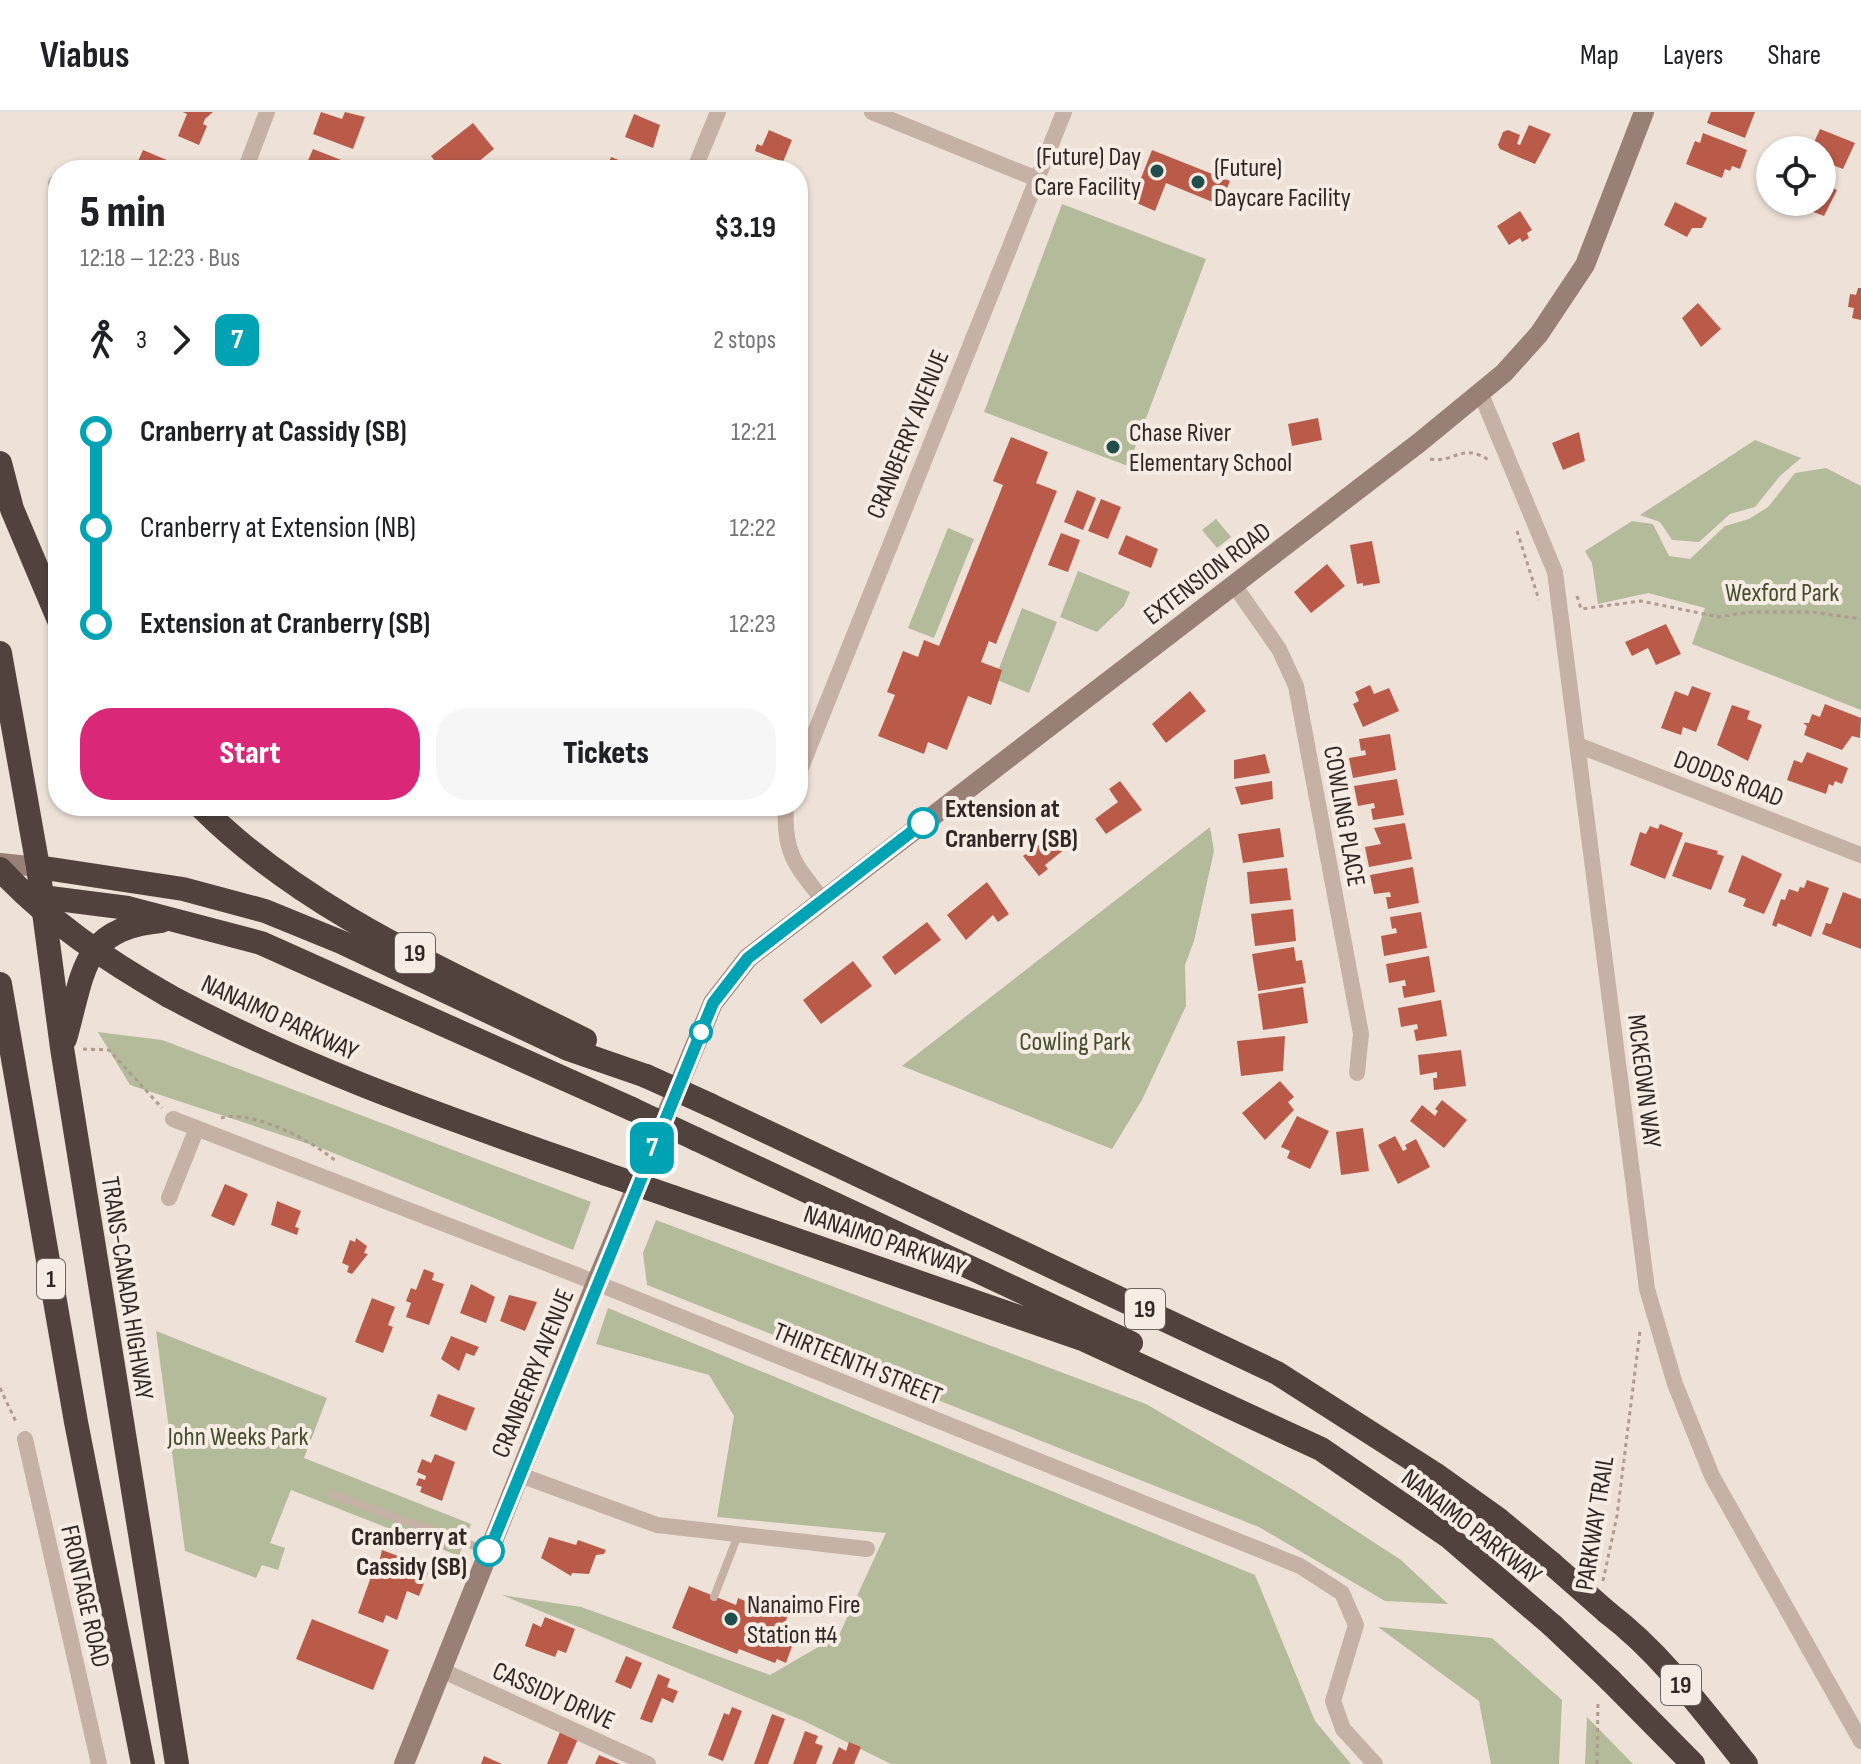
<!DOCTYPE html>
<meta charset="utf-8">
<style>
:root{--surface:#fff;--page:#f6f6f6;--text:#202124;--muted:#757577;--line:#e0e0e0;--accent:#db2777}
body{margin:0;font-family:"Sofia Sans Condensed",sans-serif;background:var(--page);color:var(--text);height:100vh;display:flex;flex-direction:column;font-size:30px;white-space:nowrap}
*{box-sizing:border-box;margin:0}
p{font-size:26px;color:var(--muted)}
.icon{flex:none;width:44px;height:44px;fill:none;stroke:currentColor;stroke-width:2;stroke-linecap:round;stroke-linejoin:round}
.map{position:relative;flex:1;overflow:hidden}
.sheet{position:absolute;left:48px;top:48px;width:760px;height:656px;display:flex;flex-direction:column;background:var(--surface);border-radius:32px;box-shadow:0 2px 6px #0004}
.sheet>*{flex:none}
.badge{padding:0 16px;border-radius:12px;font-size:28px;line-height:52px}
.buttons{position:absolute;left:1756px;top:24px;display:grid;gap:16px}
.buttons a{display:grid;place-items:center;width:80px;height:80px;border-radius:50%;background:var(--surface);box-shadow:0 2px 6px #0004;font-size:40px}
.map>.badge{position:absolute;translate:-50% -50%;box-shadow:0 0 0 4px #fff}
.legs{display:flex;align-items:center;gap:12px;height:88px;padding:0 32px;font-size:26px}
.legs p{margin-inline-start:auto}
.head{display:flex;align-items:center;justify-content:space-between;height:136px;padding:0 32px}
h1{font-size:44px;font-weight:800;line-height:60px}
.primary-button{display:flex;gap:16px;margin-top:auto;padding:16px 32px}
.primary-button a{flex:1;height:92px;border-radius:32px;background:var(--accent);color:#fff;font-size:32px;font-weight:800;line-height:92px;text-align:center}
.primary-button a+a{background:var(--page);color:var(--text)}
ul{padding:0 32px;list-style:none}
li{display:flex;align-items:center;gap:28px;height:96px;font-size:30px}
li i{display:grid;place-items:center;width:12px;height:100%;margin:0 10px;background:currentColor}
li i::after{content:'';width:20px;height:20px;margin:-10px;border:6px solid;border-radius:50%;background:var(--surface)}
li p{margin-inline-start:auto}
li:first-child i{background:linear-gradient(#0000 50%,currentColor 0)}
li:last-child i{background:linear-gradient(currentColor 50%,#0000 0)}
header{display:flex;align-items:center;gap:48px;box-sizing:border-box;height:112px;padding:0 40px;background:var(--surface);border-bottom:2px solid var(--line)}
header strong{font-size:38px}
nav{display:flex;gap:44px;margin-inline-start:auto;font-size:28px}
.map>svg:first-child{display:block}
.green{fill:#b3bb9a}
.building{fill:#ba5b4a}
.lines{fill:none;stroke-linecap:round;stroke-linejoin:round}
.path{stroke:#b09b90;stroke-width:3;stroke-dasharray:4 4;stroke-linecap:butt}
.lane{stroke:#c5b1a5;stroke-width:8}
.street{stroke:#c5b1a5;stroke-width:16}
.secondary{stroke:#988077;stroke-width:20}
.highway{stroke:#51423e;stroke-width:24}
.highway-bridge{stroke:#51423e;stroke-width:24}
.line-1-casing{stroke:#fff;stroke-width:18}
.line-1{stroke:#00a3b4;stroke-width:12}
.poi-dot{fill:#204e4d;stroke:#f6ece4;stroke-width:3}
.stop-1-dot{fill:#fff;stroke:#00a3b4;stroke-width:4}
.labels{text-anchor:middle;stroke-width:8;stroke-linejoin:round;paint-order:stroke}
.shield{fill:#f6ece4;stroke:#6c635f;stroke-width:2}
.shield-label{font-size:24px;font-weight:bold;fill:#312826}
.poi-label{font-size:26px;fill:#312826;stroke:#f6ece4;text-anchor:start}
.street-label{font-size:26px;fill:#312826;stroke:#f6ece4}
.park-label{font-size:26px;fill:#444d2c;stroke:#f6ece4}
.stop-label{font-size:26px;font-weight:bold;fill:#312826;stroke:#f6ece4;text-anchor:start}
</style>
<header>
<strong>Viabus</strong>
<nav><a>Map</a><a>Layers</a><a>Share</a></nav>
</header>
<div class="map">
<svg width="1861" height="1652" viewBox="0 0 1861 1652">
<rect width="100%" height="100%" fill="#eee2d8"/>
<path class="green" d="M1062 92 1206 147 1128 354 984 300Z
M1755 328 1801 346 1780 364 1755 395 1730 402 1699 430 1672 428 1660 410 1640 403Z
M1826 356 1861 374V598L1692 532 1705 496 1648 481 1598 492 1592 451 1585 439 1632 409 1653 412 1669 444 1690 447 1725 414 1749 407 1768 395 1795 361Z
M1216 407 1231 425 1217 436 1202 418Z
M948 416 974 427 934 526 908 516Z
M1078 459 1130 480 1124 494 1097 520 1060 505Z
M1022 496 1057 510 1029 581 995 567Z
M1210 715 1214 739 1194 829 1185 853 1186 894 1142 988 1112 1037 902 954Z
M98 920 162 928 591 1090 573 1138 321 1036 130 973Z
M656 1108 1146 1292 1295 1379 1401 1448 1448 1492 1385 1489 1259 1415 647 1173 643 1141Z
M608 1196 1255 1463 1315 1609 1351 1652H891L806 1610 502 1483 581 1495 770 1563 839 1523 886 1421 717 1405 734 1304 709 1263 596 1232Z
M156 1219 327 1286 304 1346 471 1412 459 1444 291 1378 270 1431 285 1436 278 1458 262 1453 256 1466 185 1439Z
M1378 1515 1492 1526 1562 1588 1559 1652H1491L1479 1589Z
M1587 1605 1633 1652H1585Z"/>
<path class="building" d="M183 0H213L205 7 203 12 207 14 199 33 178 24 187 2Z
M321 0 342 7 345 0 365 5 353 37 313 22Z
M1711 0H1755L1745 26 1707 11Z
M634 2 660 13 653 36 625 25Z
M473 11 494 37 472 55 475 58H442L431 44Z
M1529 13 1551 22 1535 52 1500 37 1498 33 1503 20 1508 18 1520 23 1517 32 1520 33Z
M1820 17 1855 31 1843 57 1822 49V38L1812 35Z
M769 18 792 28 783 50 755 39 757 32 762 34Z
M1703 21 1747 38 1740 57 1732 54 1730 59 1725 57 1722 66 1686 52 1695 29 1700 31Z
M313 37 367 58H304Z
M143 38 162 46 191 58H134Z
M1152 38 1230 69 1220 93 1166 71 1155 99 1132 89Z
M611 45 644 58H606Z
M1822 72 1837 78 1824 104 1798 94 1800 90H1822Z
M1675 90 1707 106 1702 116H1692L1687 125 1664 113Z
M1520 99 1532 118 1527 121 1529 126 1522 130 1520 126 1509 133 1497 114Z
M1858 176H1861V208L1852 206 1854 196 1848 195 1850 182 1856 183Z
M1698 191 1721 217 1701 235 1682 206Z
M1318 306 1322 328 1292 334 1288 312Z
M1579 320 1585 349 1563 358 1552 331Z
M1011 325 1048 340 1036 371 1057 379 996 532 989 529 981 550 1002 558 991 593 968 584 947 638 928 630 924 642 878 624 895 583 887 580 903 539 918 545 924 528 939 534 1003 373 993 369Z
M1077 378 1096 386 1083 418 1064 410Z
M1101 387 1121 395 1108 427 1088 419Z
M1061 421 1080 428 1068 460 1048 453Z
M1126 423 1158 437 1151 456 1118 442Z
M1372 429 1380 471 1363 474V471L1357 472 1350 433Z
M1327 452 1345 474 1311 501 1294 480Z
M1666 512 1681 542 1656 553 1648 536 1632 544 1625 530Z
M1370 573 1374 582 1389 576 1399 599 1363 615 1353 592 1359 589 1355 580Z
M1692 574 1711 581 1696 620 1683 615 1681 623 1661 616 1675 579 1688 584Z
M1190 579 1206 599 1166 631 1152 612Z
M1825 592 1861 606 1860 626 1852 624 1842 638 1804 623 1807 614 1803 611H1809L1812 602 1820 605Z
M1732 593 1750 599 1747 607 1762 613 1748 649 1717 633Z
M1390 622 1396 658 1353 666 1349 646 1366 643 1365 638 1361 639 1359 627Z
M1807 640 1848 656 1842 672 1835 669 1833 674 1829 672 1826 682 1787 668 1794 648 1802 651Z
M1265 642 1270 661 1234 667V648Z
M1397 667 1404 703 1373 708 1371 697 1375 696 1374 691 1358 694 1354 674Z
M1120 669 1142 698 1106 722 1095 707 1118 690 1109 677Z
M1272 669 1273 687 1241 693 1235 675Z
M1405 711 1412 747 1369 755 1365 735 1381 732 1374 716Z
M1660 712 1683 721 1665 767 1630 753 1640 720 1646 722 1650 714 1658 717Z
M1064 714 1075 729 1045 753 1048 757 1039 764 1023 744Z
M1280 716 1284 745 1243 751 1238 722Z
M1685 730 1718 739 1717 742 1724 744 1711 778 1672 764Z
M1742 743 1782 762 1764 802 1743 794 1746 787 1728 780Z
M1413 755 1419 791 1388 797 1386 785H1391L1390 780 1374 782 1370 763Z
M1287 756 1291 788 1250 792 1247 760Z
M1807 768 1829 776 1811 825 1778 811 1776 815 1772 813 1781 787 1785 788 1789 777 1798 780 1800 775 1804 776Z
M987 770 1009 802 998 810 993 803 966 828 947 803Z
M1843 780 1861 787V837L1822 822 1826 811 1831 812Z
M1293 797 1296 829 1255 834 1251 802Z
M1421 800 1427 836 1384 844 1381 824 1397 821 1396 816 1392 817 1390 805Z
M927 810 941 828 895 863 882 845Z
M1294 835 1296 849 1302 848 1306 871 1258 879 1252 842Z
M1429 844 1435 880 1404 886 1402 874H1406L1405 868 1389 871 1386 852Z
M853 849 872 874 821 912 803 888Z
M1303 875 1308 911 1263 918 1258 882Z
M1441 888 1447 924 1416 929 1414 918 1418 917 1417 912 1401 915 1398 896Z
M1285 924 1283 959 1241 964 1237 929Z
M1461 938 1466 974 1434 978 1433 966H1437V960L1420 963 1418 943Z
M1280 969 1294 985 1288 990 1294 998 1265 1028 1242 1001Z
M1442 988 1467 1008 1444 1036 1410 1009 1422 993 1435 1004 1438 999 1435 997Z
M1297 1004 1329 1019 1310 1057 1287 1046 1290 1039 1281 1035Z
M1363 1016 1369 1059 1341 1063 1336 1020Z
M1395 1024 1403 1039 1407 1037 1405 1033 1416 1027 1430 1055 1398 1072 1378 1033Z
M225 1072 248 1082 234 1114 211 1104Z
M277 1089 301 1099 295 1115 299 1116 297 1123 271 1113Z
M356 1126 367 1134 364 1141 368 1142 352 1162 347 1160 349 1154 342 1151 350 1128 355 1130Z
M424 1157 434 1161 432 1168 444 1172 429 1213 406 1205 411 1191 406 1189 411 1176 416 1178Z
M471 1172 495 1185 486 1211 460 1201Z
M509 1183 537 1190 525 1219 500 1209Z
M372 1186 395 1195 388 1213 393 1215 383 1241 355 1230Z
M451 1224 479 1235 474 1244 466 1241 459 1259 441 1247Z
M438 1282 475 1296 466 1319 430 1304Z
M435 1342 455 1350 442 1389 420 1380 422 1375 416 1373 419 1366 425 1368 426 1364 417 1360 422 1347 431 1351Z
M549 1425 576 1433 578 1428 606 1438 604 1442 596 1443 589 1462 572 1461 571 1464 541 1446Z
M382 1438 430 1456 419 1484 407 1479 397 1508 386 1503 383 1511 358 1501 372 1462 376 1463Z
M689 1474 736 1493 738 1486 767 1498 772 1485 792 1493 781 1521 795 1526 786 1551 777 1547 775 1551 739 1537 737 1542 672 1516Z
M545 1505 575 1517 566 1541 558 1538 555 1545 525 1534 533 1511 541 1515Z
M312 1507 389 1538 373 1578 296 1547Z
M626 1544 642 1551 631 1577 615 1570Z
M658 1562 670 1567 667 1575 678 1579 673 1591 662 1586 652 1611 640 1607Z
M732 1595 742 1599 723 1649 708 1643 724 1601 729 1603Z
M772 1602 785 1607 768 1652H754Z
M805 1619 818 1624 815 1631 823 1634 816 1652H793Z
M560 1620 578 1627 567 1652H547Z
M849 1630 861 1635 854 1652H832L839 1635 846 1639Z
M599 1643 620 1652H595Z
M484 1644 502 1652H481Z"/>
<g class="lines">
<path class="path" d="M1430 347C1454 352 1462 329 1490 349
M1517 419 1539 488
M1577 484 1581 497 1641 489 1719 505 1749 500H1812L1861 507
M83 937 109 938 162 996
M221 1006C252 997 313 1029 337 1050
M0 1276 17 1312
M1603 1469 1617 1404 1640 1219
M1597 1652 1598 1588"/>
<path class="lane" d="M331 1382 488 1439
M714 1485 738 1423"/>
<path class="street" d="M872 0 1037 67
M245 58 267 0
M694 58 718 0
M56 71 58 72
M1481 282 1555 460 1647 1177 1675 1272 1712 1364 1861 1629
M1234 473 1279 537 1296 574 1361 922 1357 961
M1580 634 1861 743
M798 663 1064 0
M786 694C783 740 795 753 823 788
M173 1007 574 1162 1300 1454 1342 1481 1356 1513 1333 1589 1343 1617 1375 1652
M169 1086 197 1016
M25 1327 99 1652
M520 1363 657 1413 867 1437
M441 1558 648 1652"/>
<path class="secondary" d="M0 751 38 755
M404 1652 596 1171 713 891 748 846 1420 330 1504 261 1539 222 1585 153 1644 0"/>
<path class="highway" d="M0 351 12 397 58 506
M0 541 38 755 62 936 177 1652
M200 694C305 800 453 861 585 928
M38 755 183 777 265 799 341 830 568 937 646 964
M42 785 128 796 261 831 632 997
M0 872 76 1310 143 1652
M169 884C308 959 457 1009 606 1062
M65 927C84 862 80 816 161 809
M710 993 1277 1261 1435 1362 1498 1407 1551 1451
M696 1027 1131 1231
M673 1085 1085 1228 1321 1337 1448 1424 1553 1514
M1608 1501C1662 1542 1704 1600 1746 1652
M1610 1568 1693 1652"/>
<path class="highway-bridge" d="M0 757C48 809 108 849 169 884
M646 964 710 993
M632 997 696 1027
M606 1062 673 1085
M1551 1451 1608 1501
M1553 1514 1610 1568"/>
</g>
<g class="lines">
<g class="line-1-casing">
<path id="line-1" d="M489 1439 713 891 748 846 923 711"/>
</g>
<use href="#line-1" class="line-1"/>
</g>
<g class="poi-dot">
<circle cx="1157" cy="59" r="8"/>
<circle cx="1198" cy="70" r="8"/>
<circle cx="1113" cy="335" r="8"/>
<circle cx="731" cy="1507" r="8"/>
</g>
<g class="stop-1-dot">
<circle cx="923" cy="711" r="14"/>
<circle cx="701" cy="920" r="10"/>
<circle cx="489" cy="1439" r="14"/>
</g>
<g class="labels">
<g class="shield">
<rect x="395" y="821" width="40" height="40" rx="6"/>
<rect x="37" y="1147" width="28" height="40" rx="6"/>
<rect x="1125" y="1177" width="40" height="40" rx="6"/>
<rect x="1661" y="1553" width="40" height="40" rx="6"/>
</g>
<g class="shield-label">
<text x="415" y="849">19</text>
<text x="51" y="1175">1</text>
<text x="1145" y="1205">19</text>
<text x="1681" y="1581">19</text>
</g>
<g class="poi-label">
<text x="1141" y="53" text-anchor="end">(Future) Day<tspan x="1141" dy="30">Care Facility</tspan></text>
<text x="1214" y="64">(Future)<tspan x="1214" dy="30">Daycare Facility</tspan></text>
<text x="1129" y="329">Chase River<tspan x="1129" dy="30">Elementary School</tspan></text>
<text x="747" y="1501">Nanaimo Fire<tspan x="747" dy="30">Station #4</tspan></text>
</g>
<g class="street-label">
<text transform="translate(907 322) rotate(-68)" y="9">CRANBERRY AVENUE</text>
<text transform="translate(1207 461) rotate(-37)" y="9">EXTENSION ROAD</text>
<text transform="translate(1729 666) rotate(21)" y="9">DODDS ROAD</text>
<text transform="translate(1345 704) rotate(80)" y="9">COWLING PLACE</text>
<text transform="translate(280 905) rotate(25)" y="9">NANAIMO PARKWAY</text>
<text transform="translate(1645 969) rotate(83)" y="9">MCKEOWN WAY</text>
<text transform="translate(885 1128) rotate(19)" y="9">NANAIMO PARKWAY</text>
<text transform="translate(128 1176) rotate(81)" y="9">TRANS-CANADA HIGHWAY</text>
<text transform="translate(858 1251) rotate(22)" y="9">THIRTEENTH STREET</text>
<text transform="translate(532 1261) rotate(-68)" y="9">CRANBERRY AVENUE</text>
<text transform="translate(1594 1411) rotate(-81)" y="9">PARKWAY TRAIL</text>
<text transform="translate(1472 1414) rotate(38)" y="9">NANAIMO PARKWAY</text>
<text transform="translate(86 1484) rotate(77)" y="9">FRONTAGE ROAD</text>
<text transform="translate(554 1583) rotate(24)" y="9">CASSIDY DRIVE</text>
</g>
<g class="park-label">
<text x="1782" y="489">Wexford Park</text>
<text x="1075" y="938">Cowling Park</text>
<text x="238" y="1333">John Weeks Park</text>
</g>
<g class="stop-label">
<text x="945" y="705">Extension at<tspan x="945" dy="30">Cranberry (SB)</tspan></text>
<text x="467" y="1433" text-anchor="end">Cranberry at<tspan x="467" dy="30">Cassidy (SB)</tspan></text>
</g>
</g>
</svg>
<div class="buttons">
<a><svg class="icon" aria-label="locate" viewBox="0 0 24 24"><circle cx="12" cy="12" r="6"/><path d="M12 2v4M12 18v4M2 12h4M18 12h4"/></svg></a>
</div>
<b class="badge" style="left:652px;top:1036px;background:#00a3b4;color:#fff">7</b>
<section class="sheet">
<div class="head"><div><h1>5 min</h1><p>12:18 – 12:23 · Bus</p></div><b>$3.19</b></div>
<div class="legs"><svg class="icon" aria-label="walk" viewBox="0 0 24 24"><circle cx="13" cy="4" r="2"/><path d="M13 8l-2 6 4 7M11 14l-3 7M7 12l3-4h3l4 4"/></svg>3<svg class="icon" aria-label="forward" viewBox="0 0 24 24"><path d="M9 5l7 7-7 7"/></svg><b class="badge" style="background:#00a3b4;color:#fff">7</b><p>2 stops</p></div>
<ul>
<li><i style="color:#00a3b4"></i><b>Cranberry at Cassidy (SB)</b><p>12:21</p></li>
<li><i style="color:#00a3b4"></i><span>Cranberry at Extension (NB)</span><p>12:22</p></li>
<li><i style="color:#00a3b4"></i><b>Extension at Cranberry (SB)</b><p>12:23</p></li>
</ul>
<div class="primary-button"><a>Start</a><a>Tickets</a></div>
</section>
</div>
